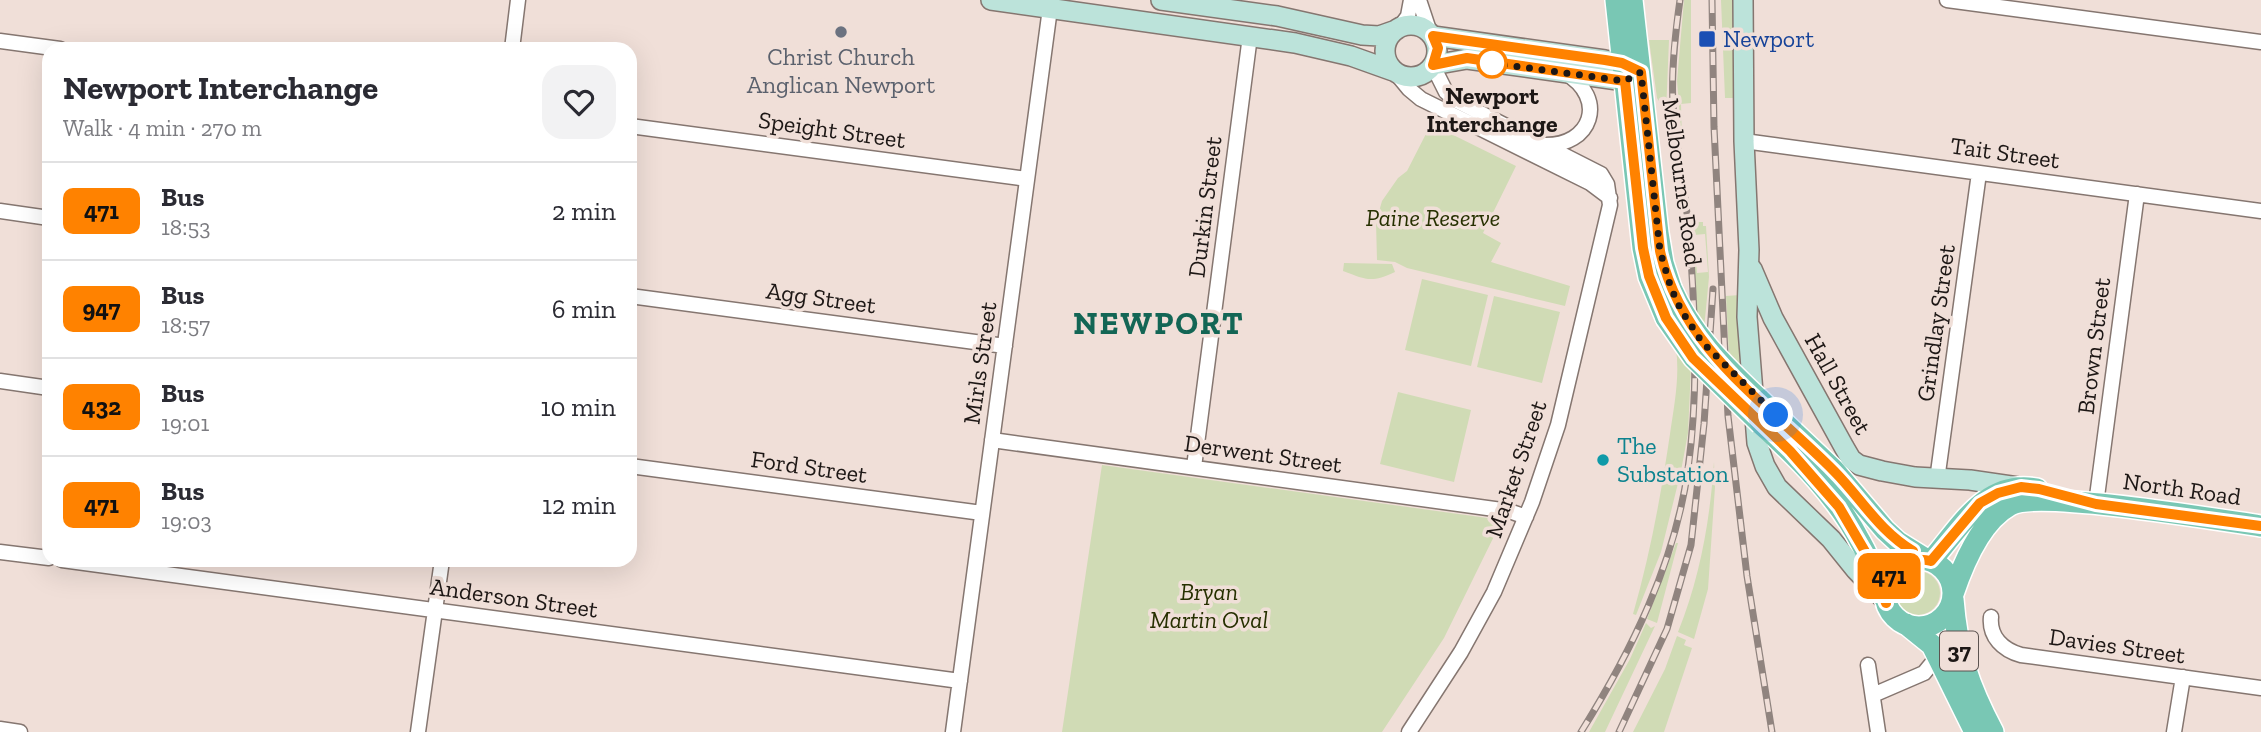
<!DOCTYPE html>
<meta charset="utf-8">
<style>
:root{--surface:#fff;--page:#f2f2f3;--text:#2b2b33;--muted:#7c7c81;--line:#e1e1e2}
body{margin:0;font-family:"Zilla Slab",serif;background:var(--page);color:var(--text);height:100vh;display:flex;flex-direction:column;font-size:26px;white-space:nowrap}
*{box-sizing:border-box;margin:0}
p{font-size:23px;color:var(--muted)}
.icon{flex:none;width:38px;height:38px;fill:none;stroke:currentColor;stroke-width:2;stroke-linecap:round;stroke-linejoin:round}
.map{position:relative;flex:1;overflow:hidden}
.side{position:absolute;left:42px;top:42px;width:595px;height:525px;display:flex;flex-direction:column;background:var(--surface);border-radius:21px;box-shadow:0 7px 28px #0002}
.side>*{flex:none}
.badge{padding:0 14px;border-radius:10px;font-size:24px;line-height:46px}
.you{position:absolute;width:35px;height:35px;margin:-18px;border:5px solid #fff;border-radius:50%;background:#1a73e8;box-shadow:0 0 0 10px #1a73e833}
.map>.badge{position:absolute;translate:-50% -50%;box-shadow:0 0 0 4px #fff}
.round{display:grid;place-items:center;flex:none;width:74px;height:74px;border-radius:21px;background:var(--page)}
.overview{display:flex;align-items:center;justify-content:space-between;height:119px;padding:0 21px}
h1{font-size:33px;font-weight:700;line-height:52px}
ul{padding:0;list-style:none}
li{display:flex;align-items:center;gap:21px;height:98px;padding:0 21px;border-top:2px solid var(--line)}
li div{flex:1}
li b{display:block;font-size:26px}
li em{font-style:normal}
li .badge{min-width:77px;font-weight:700;text-align:center}
.map>svg:first-child{display:block}
.green{fill:#d0dbb5;fill-rule:evenodd}
.lines{fill:none;stroke-linecap:round;stroke-linejoin:round}
.street-casing{stroke:#857670;stroke-width:17}
.secondary-casing{stroke:#857670;stroke-width:22}
.primary-casing{stroke:#fff;stroke-width:24}
.street{stroke:#fff;stroke-width:14}
.secondary{stroke:#bce3da;stroke-width:19}
.primary{stroke:#79c7b4;stroke-width:21}
.rail-casing{stroke:#90847f;stroke-width:7}
.rail{stroke:#f0dfd8;stroke-width:4.5;stroke-dasharray:13;stroke-linecap:butt}
.primary-bridge-casing{stroke:#fff;stroke-width:24;stroke-linecap:butt}
.primary-bridge{stroke:#79c7b4;stroke-width:21}
.line-casing{stroke:#fff;stroke-width:16}
.line{stroke:#ff8200;stroke-width:10}
.walk{stroke:#1d1715;stroke-width:7;stroke-dasharray:0 12.6}
.worship-dot{fill:#6b7280;stroke:#f0dfd8;stroke-width:2.5}
.transit-dot{fill:#1a4fb4;stroke:#f0dfd8;stroke-width:2.5}
.stop-dot{fill:#fff;stroke:#ff8200;stroke-width:3.5}
.culture-dot{fill:#0f9aa8;stroke:#f0dfd8;stroke-width:2.5}
.labels{text-anchor:middle;stroke-width:7;stroke-linejoin:round;paint-order:stroke}
.shield{fill:#f0dfd8;stroke:#5c5350;stroke-width:2}
.shield-label{font-size:23px;font-weight:bold;fill:#1d1715}
.transit-label{font-size:24px;fill:#164399;stroke:#f0dfd8;text-anchor:start}
.worship-label{font-size:24px;fill:#5b616d;stroke:#f0dfd8}
.stop-label{font-size:24px;font-weight:bold;fill:#1d1715;stroke:#f0dfd8}
.street-label{font-size:24px;fill:#1d1715;stroke:#f0dfd8}
.park-label{font-size:24px;font-style:italic;fill:#263000;stroke:#f0dfd8}
.culture-label{font-size:24px;fill:#0d838f;stroke:#f0dfd8;text-anchor:start}
.district-label{font-size:32px;font-weight:bold;letter-spacing:2px;fill:#136655;stroke:#f0dfd8}
</style>
<div class="map">
<svg width="2261" height="732" viewBox="0 0 2261 732">
<rect width="100%" height="100%" fill="#f0dfd8"/>
<path class="green" d="M1684 0H1691V103L1681 104 1682 142 1677 81Z
M1721 0H1733L1736 98H1725Z
M1649 40H1669L1666 113 1657 98Z
M1431 124 1516 166 1483 233 1501 243 1491 262 1570 286 1565 306 1407 268 1395 262 1377 260 1376 222 1382 201 1398 178 1407 171Z
M1691 222H1703V226H1706L1709 277 1704 329 1696 318ZM1705 234 1708 272 1697 273 1694 235Z
M1344 263 1392 264 1395 272C1371 283 1367 280 1343 271Z
M1422 279 1488 295 1471 366 1405 350Z
M1740 295 1746 371 1729 356 1726 296Z
M1494 296 1560 312 1542 383 1477 367Z
M1676 349 1691 367 1688 433 1681 471 1661 552 1636 615 1633 614C1650 555 1661 495 1670 434 1674 406 1680 377 1676 349Z
M1398 392 1471 410 1454 482 1380 464Z
M1714 462 1715 487 1708 589 1694 639 1678 632C1700 578 1710 520 1714 462Z
M1102 465 1502 520 1444 638 1382 732H1062Z
M1676 543H1678L1657 623 1647 619Z
M1896 593a22 22 0 1 1 44 0a22 22 0 1 1-44 0Z
M1646 623 1651 628 1655 626 1605 732H1589L1630 659Z
M1677 636 1686 640 1684 645 1692 648 1664 732H1633L1665 669Z"/>
<g class="lines">
<g class="street-casing">
<path id="street" d="M1419 0 1430 33
M1947 0 2261 42
M1400 27 1408 16 1411 0
M0 41 60 49
M512 49 518 0
M1395 72 1409 89 1421 99 1590 183 1610 198
M630 126 1027 179
M1744 141 2261 211
M1543 145C1592 147 1608 98 1565 73
M0 211 49 218
M630 296 1005 346
M0 381 49 388
M992 440 1509 511 1526 517
M630 466 982 513
M1194 467 1250 36
M1937 480 1979 173
M2096 504 2137 194
M0 552 49 558
M62 560 960 681
M1991 617C1989 637 2003 650 2021 655L2261 688
M1868 665 1878 732
M1873 695 1924 673 1938 656
M0 729 20 732
M418 732 442 560
M953 732 1051 1
M1409 732 1461 652 1494 592 1532 502 1558 425 1610 205 1607 184 1601 174 1455 100 1446 92 1433 66
M2174 732 2183 677"/>
</g>
<g class="secondary-casing">
<path id="secondary" d="M991 0 1295 43 1351 56 1393 71
M1161 0 1277 16 1362 35 1379 36 1396 30
M1743 0 1744 141 1749 250 1747 317 1757 443 1765 466 1777 487 1831 539 1856 570 1883 598
M1385 51a26 26 0 1 1 52 0a26 26 0 1 1-52 0Z
M1433 36 1605 60 1622 63 1637 70
M1433 65 1467 59 1625 81 1637 74
M1752 269 1773 318 1844 447 1851 459 1859 465 1882 471 1915 477 1970 480 2018 487"/>
</g>
<g class="primary-casing">
<path id="primary" d="M1616 0 1643 248 1649 277 1666 318
M1632 0 1658 233 1663 263 1671 288
M1759 399 1834 470 1885 530 1898 542 1927 560
M1761 424C1799 459 1837 496 1861 543 1872 562 1878 583 1887 603
M1885 593a34 34 0 1 1 68 0a34 34 0 1 1-68 0Z
M1931 561C1960 528 1985 479 2037 489
M1953 594C1963 564 1981 521 2010 505 2038 489 2219 520 2261 526
M1953 599C1957 651 1968 685 1993 732
M1906 624 1932 645 1975 732"/>
</g>
<use href="#street" class="street"/>
<use href="#secondary" class="secondary"/>
<use href="#primary" class="primary"/>
<g class="rail-casing">
<path id="rail" d="M1712 0 1714 127 1728 416 1747 576 1772 732
M1581 732C1631 652 1675 563 1688 469 1699 390 1695 310 1689 231 1685 189 1676 148 1673 105 1671 70 1675 35 1680 0
M1619 732 1667 629 1691 545 1704 424 1713 289"/>
</g>
<use href="#rail" class="rail"/>
<g class="primary-bridge-casing">
<path id="primary-bridge" d="M1671 288C1691 334 1723 365 1759 399
M1666 318 1694 358 1761 424"/>
</g>
<use href="#primary-bridge" class="primary-bridge"/>
</g>
<g class="lines">
<g class="line-casing">
<path id="line" d="M1913 551C1879 531 1861 498 1834 471 1767 403 1682 350 1660 251L1641 72 1622 63 1605 60 1433 36 1438 48 1433 65 1467 58 1625 81 1643 248 1649 276 1666 318 1693 358 1790 451 1839 507 1870 560 1886 603C1880 575 1904 554 1931 561L1980 503 1998 493 2021 487 2039 489 2096 504 2261 526"/>
</g>
<use href="#line" class="line"/>
<path class="walk" d="M1492 63 1625 81 1641 72 1660 251 1671 288 1681 310 1702 342 1776 415"/>
</g>
<circle class="worship-dot" cx="841" cy="32" r="7"/>
<rect class="transit-dot" x="1698" y="30" width="18" height="18" rx="3.5"/>
<circle class="stop-dot" cx="1492" cy="63" r="14"/>
<circle class="culture-dot" cx="1603" cy="460" r="7"/>
<g class="labels">
<rect class="shield" x="1940" y="631.5" width="38" height="39" rx="5"/>
<g class="shield-label">
<text x="1959" y="659">37</text>
</g>
<g class="transit-label">
<text x="1723" y="47">Newport</text>
</g>
<g class="worship-label">
<text x="841" y="65">Christ Church<tspan x="841" dy="28">Anglican Newport</tspan></text>
</g>
<g class="stop-label">
<text x="1492" y="104">Newport<tspan x="1492" dy="28">Interchange</tspan></text>
</g>
<g class="street-label">
<text transform="translate(832 130) rotate(8)" y="8">Speight Street</text>
<text transform="translate(2005 153) rotate(8)" y="8">Tait Street</text>
<text transform="translate(1682 182) rotate(82)" y="8">Melbourne Road</text>
<text transform="translate(1205 207) rotate(-83)" y="8">Durkin Street</text>
<text transform="translate(821 298) rotate(8)" y="8">Agg Street</text>
<text transform="translate(1936 323) rotate(-82)" y="8">Grindlay Street</text>
<text transform="translate(2094 346) rotate(-83)" y="8">Brown Street</text>
<text transform="translate(980 363) rotate(-82)" y="8">Mirls Street</text>
<text transform="translate(1838 384) rotate(61)" y="8">Hall Street</text>
<text transform="translate(1263 454) rotate(8)" y="8">Derwent Street</text>
<text transform="translate(809 467) rotate(8)" y="8">Ford Street</text>
<text transform="translate(1516 469) rotate(-71)" y="8">Market Street</text>
<text transform="translate(2182 489) rotate(8)" y="8">North Road</text>
<text transform="translate(514 598) rotate(8)" y="8">Anderson Street</text>
<text transform="translate(2117 646) rotate(8)" y="8">Davies Street</text>
</g>
<g class="park-label">
<text x="1433" y="226">Paine Reserve</text>
<text x="1209" y="600">Bryan<tspan x="1209" dy="28">Martin Oval</tspan></text>
</g>
<g class="culture-label">
<text x="1617" y="454">The<tspan x="1617" dy="28">Substation</tspan></text>
</g>
<g class="district-label">
<text x="1159" y="334">NEWPORT</text>
</g>
</g>
</svg>
<div class="you" style="left:1776px;top:415px"></div>
<b class="badge" style="left:1889px;top:576px;background:#ff8200;color:#111">471</b>
<section class="side">
<div class="overview"><div><h1>Newport Interchange</h1><p>Walk · 4 min · 270 m</p></div><a class="round"><svg class="icon" aria-label="heart" viewBox="0 0 24 24"><path d="M12 20l-8-8c-3-5 5-10 8-4 3-6 11-1 8 4z"/></svg></a></div>
<ul>
<li><span class="badge" style="background:#ff8200;color:#111">471</span><div><b>Bus</b><p>18:53</p></div><em>2 min</em></li>
<li><span class="badge" style="background:#ff8200;color:#111">947</span><div><b>Bus</b><p>18:57</p></div><em>6 min</em></li>
<li><span class="badge" style="background:#ff8200;color:#111">432</span><div><b>Bus</b><p>19:01</p></div><em>10 min</em></li>
<li><span class="badge" style="background:#ff8200;color:#111">471</span><div><b>Bus</b><p>19:03</p></div><em>12 min</em></li>
</ul>
</section>
</div>
